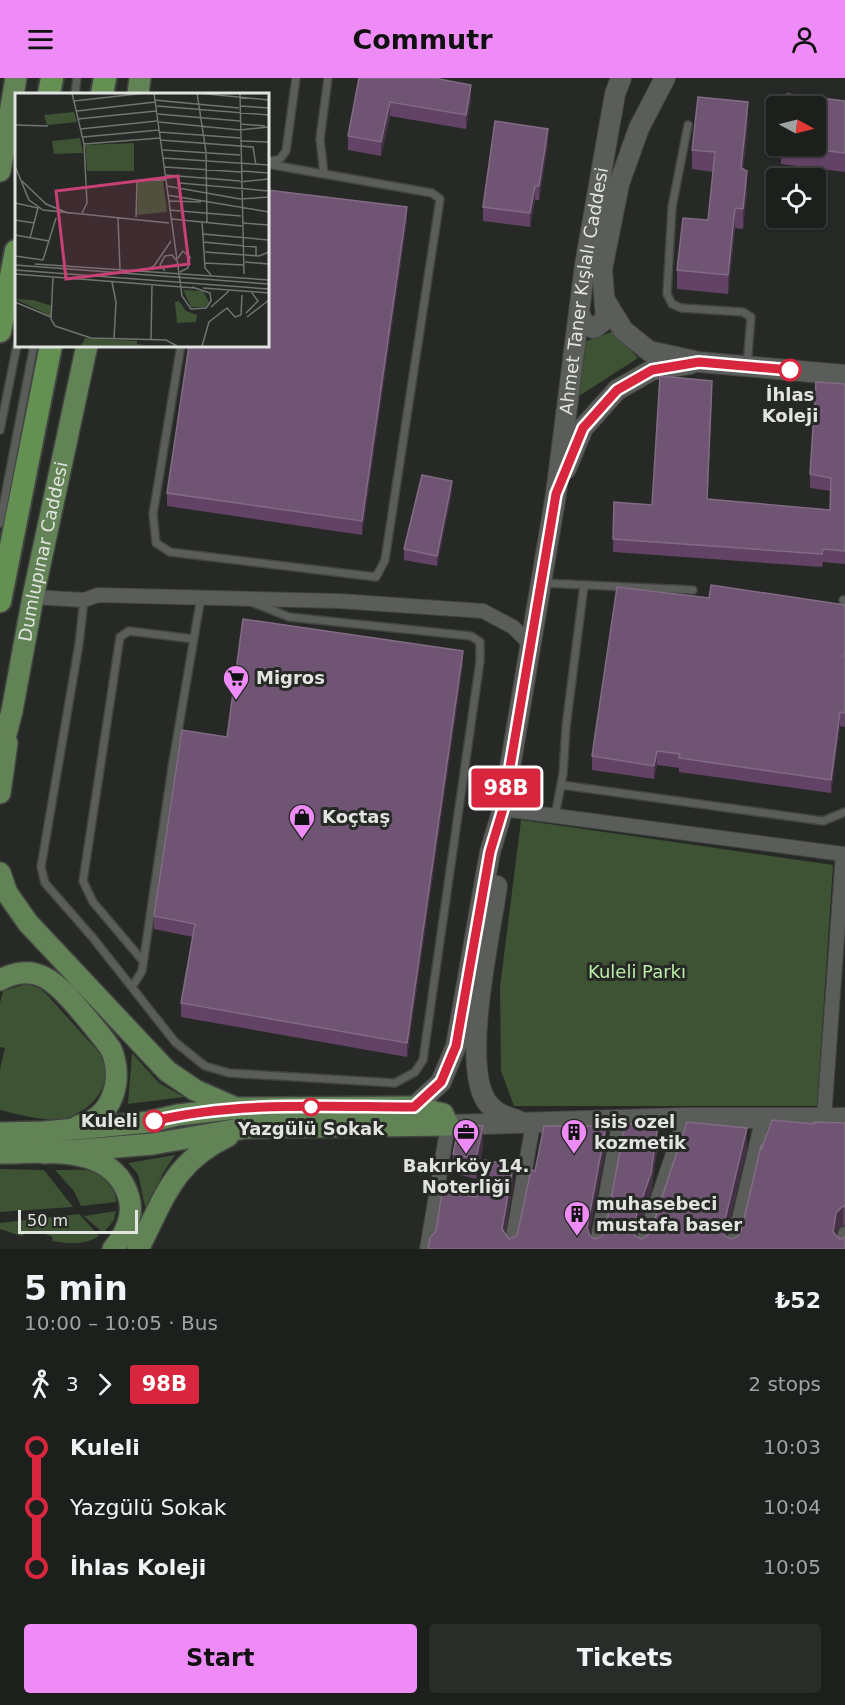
<!DOCTYPE html>
<meta charset="utf-8">
<style>
:root{--surface:#1c1f1c;--page:#292c29;--text:#f1f3f6;--muted:#a0a2a3;--line:#3a3d3b;--accent:#ef8bf7}
body{margin:0;font-family:"DejaVu Sans",sans-serif;background:var(--page);color:var(--text);height:100vh;display:flex;flex-direction:column;font-size:22px;white-space:nowrap}
*{box-sizing:border-box;margin:0}
p{font-size:20px;color:var(--muted)}
.icon{flex:none;width:33px;height:33px;fill:none;stroke:currentColor;stroke-width:2;stroke-linecap:round;stroke-linejoin:round}
.map{position:relative;height:1171px;overflow:hidden}
.details{display:flex;flex-direction:column;background:var(--surface);flex:1}
.details>*{flex:none}
.badge{padding:0 12px;border-radius:4px;font-size:21px;line-height:39px}
.needle{width:39px;rotate:97deg}
.tools{position:absolute;left:766px;top:18px;display:grid;gap:12px}
.tools a{display:grid;place-items:center;width:60px;height:60px;border-radius:6px;background:var(--surface);box-shadow:0 2px 4px #0004,0 0 0 2px var(--line);font-size:30px}
.scale{position:absolute;left:18px;bottom:15px;width:120px;box-sizing:border-box;padding-left:6px;border:3px solid #e2e4e1;border-top:0;font-size:16px;line-height:21px;white-space:nowrap;color:#e2e4e1;-webkit-text-stroke:4px #262925;paint-order:stroke}
.map>.badge{position:absolute;translate:-50% -50%;box-shadow:0 0 0 3px #fff}
.legs{display:flex;align-items:center;gap:9px;height:66px;padding:0 24px;font-size:20px}
.legs p{margin-inline-start:auto}
.summary{display:flex;align-items:center;justify-content:space-between;height:102px;padding:0 24px}
h1{font-size:33px;font-weight:600;line-height:45px}
.cta{display:flex;gap:12px;margin-top:auto;padding:12px 24px}
.cta a{flex:1;height:69px;border-radius:6px;background:var(--accent);color:#111;font-size:24px;font-weight:600;line-height:69px;text-align:center}
.cta a+a{background:var(--page);color:var(--text)}
ul{padding:0 24px;list-style:none}
li{display:flex;align-items:center;gap:21px;height:60px;font-size:22px}
li i{display:grid;place-items:center;width:9px;height:100%;margin:0 8px;background:currentColor}
li i::after{content:'';width:15px;height:15px;margin:-8px;border:4px solid;border-radius:50%;background:var(--surface)}
li p{margin-inline-start:auto}
li:first-child i{background:linear-gradient(#0000 50%,currentColor 0)}
li:last-child i{background:linear-gradient(currentColor 50%,#0000 0)}
header{display:flex;justify-content:space-between;align-items:center;height:78px;padding:0 24px;background:var(--accent);color:#111;font-size:27px;font-weight:600}
.map>svg:first-child{display:block}
.green{fill:#3d5334}
.lines{fill:none;stroke-linecap:round;stroke-linejoin:round}
.service-casing{stroke:#424441;stroke-width:10}
.minor-casing{stroke:#424441;stroke-width:16}
.secondary-casing{stroke:#424441;stroke-width:22}
.primary-casing{stroke:#424441;stroke-width:24}
.trunk-casing{stroke:#424441;stroke-width:26}
.service{stroke:#5a5d59;stroke-width:7}
.minor{stroke:#5a5d59;stroke-width:14}
.secondary{stroke:#5a5d59;stroke-width:20}
.primary{stroke:#628355;stroke-width:21}
.trunk{stroke:#659054;stroke-width:22}
.wall{fill:#634365}
.shaded-wall{fill:#453146}
.building{fill:#705473;stroke:#826b84;stroke-width:1.5}
.line-1-casing{stroke:#fff;stroke-width:14}
.line-1{stroke:#d7263d;stroke-width:9}
.stop-1-dot{fill:#fff;stroke:#d7263d;stroke-width:3}
.labels{text-anchor:middle;stroke-width:6;stroke-linejoin:round;paint-order:stroke}
.street-label{font-size:18px;fill:#e2e4e1;stroke:#262925}
.stop-label{font-size:18px;font-weight:bold;fill:#e2e4e1;stroke:#262925}
.poi-label{font-size:18px;font-weight:bold;fill:#e2e4e1;stroke:#262925;text-anchor:start}
.park-label{font-size:18px;fill:#bbeda8;stroke:#262925}
.inset-road{fill:none;stroke:#717470;stroke-width:1.5}
.view{fill:#c84176;fill-opacity:0.15;stroke:#c84176;stroke-width:3}
.inset-edge{fill:none;stroke:#e2e4e1;stroke-width:3}
</style>
<header><svg class="icon" aria-label="menu" viewBox="0 0 24 24"><path d="M4 6h16M4 12h16M4 18h16"/></svg>Commutr<svg class="icon" aria-label="person" viewBox="0 0 24 24"><circle cx="12" cy="8" r="4"/><path d="M4 21q1-7 8-7t8 7"/></svg></header>
<div class="map">
<svg width="845" height="1171" viewBox="0 0 845 1171">
<rect width="100%" height="100%" fill="#262925"/>
<path class="green" d="M614 253 638 280 576 320 584 264Z
M521 742 833 787 817 1028H514L501 993 500 909Z
M27 906 41 911 50 920 104 980C110 1006 98 1026 74 1037 70 1039 65 1042 61 1042 42 1042 18 1037 0 1032V991L5 970 0 969V925L3 913Z
M132 975 159 1005 184 1019 128 1026Z
M175 1077 163 1095 146 1133 138 1096 128 1085Z
M0 1091 44 1092 73 1129 0 1134Z
M55 1092C85 1092 113 1086 116 1124L81 1128 74 1113Z
M116 1133 114 1142 103 1155 84 1138Z
M79 1136 99 1158C86 1167 68 1166 52 1163L53 1159C43 1154 31 1153 21 1158L0 1151V1145Z"/>
<g class="lines">
<g class="service-casing">
<path id="service" d="M75 16 77 0
M688 47 672 129 667 216 672 226 681 230 743 234 751 239 747 288
M267 84 280 81 286 73 296 0
M324 96 320 61 328 0
M181 267 153 436 156 465 170 474 376 499 385 482 440 121 432 115 267 86
M0 352 17 267
M0 445 34 267
M543 505 693 512
M84 522 79 566 41 789 45 805 93 860 175 964 205 988 229 995 395 1005 415 994 423 982 480 583V564L471 558 289 539 254 525
M843 522 845 523
M562 707 823 743 845 734
M555 738 563 696 566 649 584 507
M143 883 93 824 83 803 120 559 129 553 194 561
M132 909 142 893 173 683 201 519"/>
</g>
<g class="minor-casing">
<path id="minor" d="M33 519 84 522 98 517 339 523 483 533 513 549 530 566
M503 731 843 776 824 1040
M427 1171 448 1047
M511 1171 533 1046
M596 1171 620 1042
M641 1171 685 1040
M732 1171 763 1039
M842 1171 845 1156"/>
</g>
<g class="secondary-casing">
<g id="secondary">
<path d="M606 224 623 252 649 273 699 284 845 297"/>
<path d="M579 235 585 247 594 250 606 241 602 191 619 106 639 50 665 0"/>
<path d="M566 391 583 350 617 312 652 292 690 286"/>
<path d="M497 808C490 858 463 976 484 1019 491 1033 503 1038 517 1042"/>
<path id="s1" d="M414 1029 441 1004 456 968 490 774 503 731 556 416 585 187 615 16 621 0"/>
<path d="M448 1047 685 1040H845"/>
</g>
</g>
<g class="primary-casing">
<g id="primary">
<path d="M138 16 140 0"/>
<path d="M0 93 16 0"/>
<path id="s2" d="M0 679 12 633 33 519 87 267"/>
<path d="M0 715 7 665"/>
<path d="M0 795 7 815 28 845 167 993 195 1012 236 1030"/>
<path d="M0 902C36 883 56 904 79 931 90 944 101 957 111 971 124 1002 113 1040 78 1048"/>
<path d="M0 1055 44 1054 148 1044 178 1037 237 1030 414 1029 443 1036 448 1047 245 1050 153 1066 44 1075"/>
<path d="M0 1075C45 1075 114 1065 129 1120 134 1138 125 1157 113 1171"/>
<path d="M138 1171C165 1120 172 1085 228 1058"/>
</g>
</g>
<g class="trunk-casing">
<path id="trunk" d="M49 16 52 0
M102 16 105 0
M0 253 16 173
M0 523 51 267"/>
</g>
<use href="#service" class="service"/>
<use href="#minor" class="minor"/>
<use href="#secondary" class="secondary"/>
<use href="#primary" class="primary"/>
<use href="#trunk" class="trunk"/>
</g>
<path class="wall" d="M359 0 471 21 466 51 390 38 381 78 348 72V58Z
M845 23V94L781 86V68H816Z
M748 44 743 91 747 113 743 151 735 150 728 216 677 211V192L708 142 713 94 692 91V72Z
M548 65 539 122H535L530 149 483 143V129Z
M407 142 362 457 167 428V415Z
M845 306V486L823 484 822 489 613 474 614 424 652 427 712 316 707 421 830 432 831 413 810 410V396Z
M452 413 437 488 404 482V471Z
M709 520 845 527V649L840 648 831 715 679 694V690L657 687 654 701 592 692V678Z
M463 586 407 979 181 939V925L193 859 154 851V838L227 659Z
M845 1045V1148L843 1147 836 1154V1157L845 1171H428L477 1119 513 1107 505 1155 509 1161 517 1158 535 1093 606 1067 589 1157 595 1161 602 1158 658 1065 651 1114 636 1159 642 1161 747 1069 726 1158 731 1161 738 1158 741 1154 762 1070 814 1046Z
M483 1068 476 1101 453 1095V1076Z"/>
<path class="shaded-wall" d="M471 7V21L466 51V37Z
M390 24V38L381 78V64Z
M748 24V44L741 109V90Z
M548 51V65L539 122V108Z
M747 93V113L743 151V131Z
M535 108V122L530 149V135Z
M407 129V142L362 457V443Z
M735 130V150L728 216V197Z
M712 303V316L707 434V421Z
M452 403V413L437 488V478Z
M463 573V586L407 979V965Z
M840 634V648L831 715V702Z
M657 673V687L654 701V688Z
M658 1045V1065L651 1114 632 1169V1150Z
M483 1048V1068L476 1101V1081Z
M606 1048V1067L587 1169V1150Z
M747 1050V1069L723 1169V1150Z
M513 1088V1107L502 1170V1151Z
M843 1128V1147L836 1154 834 1171 833 1154 836 1135Z"/>
<path class="building" d="M359 0H434L471 7 466 37 390 24 381 64 348 58Z
M787 16 845 23V75L786 68H816V28H785Z
M698 19 748 24 741 90 747 93 743 131 735 130 728 197 677 192 683 140 708 142 715 74 692 72Z
M495 43 548 51 539 108H535L530 135 483 129Z
M267 112 407 129 362 443 167 415 189 267H267Z
M660 298 712 303 707 421 830 432 831 400 810 396 816 304 845 306V473L823 471 822 476 613 461 614 424 652 427Z
M422 397 452 403 437 478 404 471Z
M711 507 845 527V571L844 579H845V635L840 634 831 702 679 680 680 676 657 673 654 688 592 678 617 509 709 520Z
M243 541 463 573 407 965 181 925 195 846 154 838 182 652 227 659Z
M772 1042 814 1046V1044L845 1045V1129L843 1128 836 1135 833 1154 840 1161 845 1159V1171H428L430 1160 436 1153 442 1115 477 1119 485 1082 513 1088 502 1151 509 1161 517 1158 531 1092 535 1093 544 1048H606L587 1150 590 1158 595 1161 602 1158 605 1154 625 1046 658 1045 651 1095 632 1150 635 1158 642 1161 650 1155 687 1044 747 1050 723 1150 725 1158 731 1161 738 1158 741 1154 761 1068 762 1070Z
M468 1047 483 1048 476 1081 453 1076 457 1057Z"/>
<g class="lines">
<g class="line-1-casing">
<path id="line-1" d="M154 1043C238 1023 328 1029 414 1029L441 1004 456 968 490 774 503 731 556 416 583 350 617 312 652 292 699 284 790 292"/>
</g>
<use href="#line-1" class="line-1"/>
</g>
<defs>
<g id="supermarket-pin" transform="scale(1.35)"><path d="M0 17L-7.5 6A9.5 9.5 0 1 1 7.5 6Z" fill="#ef8bf7" stroke="#262925"/><path d="M-6-5.5h2.5l.6 2H6L4.5 2H-2.5L-4.4-4H-6ZM-1.5 3.2a1.3 1.3 0 1 0 .1 0ZM3 3.2a1.3 1.3 0 1 0 .1 0Z" fill="#111"/></g>
<g id="shop-pin" transform="scale(1.35)"><path d="M0 17L-7.5 6A9.5 9.5 0 1 1 7.5 6Z" fill="#ef8bf7" stroke="#262925"/><path d="M-5-2.5h2.3a2.7 3.5 0 0 1 5.4 0H5L5.5 6h-11ZM-1.5-2.5h3a1.5 2.3 0 0 0-3 0Z" fill="#111"/></g>
<g id="office-pin" transform="scale(1.35)"><path d="M0 17L-7.5 6A9.5 9.5 0 1 1 7.5 6Z" fill="#ef8bf7" stroke="#262925"/><path d="M-6-3h4V-5.5h4V-3h4V5H-6ZM-1-4.5V-3h2v-1.5ZM-6 0V1H6V0Z" fill="#111"/></g>
<g id="building-pin" transform="scale(1.35)"><path d="M0 17L-7.5 6A9.5 9.5 0 1 1 7.5 6Z" fill="#ef8bf7" stroke="#262925"/><path d="M-4-6H4V6H1V3H-1V6H-4ZM-2.5-4.3h1.7v1.8h-1.7ZM.8-4.3h1.7v1.8H.8ZM-2.5-1h1.7V.8h-1.7ZM.8-1h1.7V.8H.8Z" fill="#111"/></g>
</defs>
<g fill-rule="evenodd">
<use href="#supermarket-pin" x="236" y="600"/>
<use href="#shop-pin" x="302" y="739"/>
<use href="#office-pin" x="466" y="1054"/>
<use href="#building-pin" x="574" y="1054"/>
<use href="#building-pin" x="577" y="1136"/>
</g>
<g class="stop-1-dot">
<circle cx="790" cy="292" r="10"/>
<circle cx="311" cy="1029" r="8"/>
<circle cx="154" cy="1043" r="10"/>
</g>
<g class="labels">
<g class="street-label">
<text dy="6" stroke="none"><textPath href="#s1" startOffset="842">Ahmet Taner Kışlalı Caddesi</textPath></text>
<text dy="6" stroke="none"><textPath href="#s2" startOffset="210">Dumlupınar Caddesi</textPath></text>
</g>
<g class="stop-label">
<text x="790" y="323">İhlas<tspan x="790" dy="21">Koleji</tspan></text>
<text x="138" y="1049" text-anchor="end">Kuleli</text>
<text x="311" y="1057">Yazgülü Sokak</text>
</g>
<g class="poi-label">
<text x="256" y="606">Migros</text>
<text x="322" y="745">Koçtaş</text>
<text x="594" y="1050">isis ozel<tspan x="594" dy="21">kozmetik</tspan></text>
<text x="466" y="1094" text-anchor="middle">Bakırköy 14.<tspan x="466" dy="21">Noterliği</tspan></text>
<text x="596" y="1132">muhasebeci<tspan x="596" dy="21">mustafa baser</tspan></text>
</g>
<g class="park-label">
<text x="637" y="900">Kuleli Parkı</text>
</g>
</g>
<g transform="translate(15 15)">
<rect width="254" height="254" fill="#262925"/>
<path d="M59 19 62 29 32 32 29 22ZM65 45 68 60 39 61 37 48ZM119 50V78H72L70 52ZM148 88 152 119 122 122 123 89ZM168 197 188 198 194 209 190 214H176ZM0 206 18 207 37 213 36 223ZM164 208 171 218 182 222 181 229 162 230 160 209ZM70 245 122 248V251L130 252 66 253Z" fill="#3d5334"/>
<path class="inset-road" d="M57 0 69 51 72 110 67 120M139 0 167 203 176 216 191 215 196 208 195 200 177 194M182 0 191 59 192 130M182 0 254 7M225 0 229 181M139 7 224 15M59 8 131 0M142 13 254 22M225 13 254 15M62 18 140 9M143 21 225 28M63 26 141 18M144 29 225 37 254 34M225 31 250 33M0 32 33 33M65 36 142 28M144 39 225 45M68 44 144 37M145 47 238 54 241 72M225 48 254 49M69 51 145 45M148 57 225 62M148 65 254 72M0 73 14 107 28 117 154 130M150 74 226 79M226 78 254 80M151 82 225 88M7 88 31 111 53 120M225 89 254 86M152 93 225 106 254 104M164 95 165 90 254 98M152 102 254 119M154 108 186 109M0 110 23 115 15 145M154 117 226 123M121 124 122 88 150 87M103 125 105 176M157 126 227 133M0 127 19 130M187 128 190 175 196 182M227 130 254 132M188 141 254 147M0 142 34 148M188 149 241 154V163M190 159 244 163 254 159M0 163 28 167 41 125M163 165 168 158 175 164 173 175 165 179M230 169 254 171M190 170 229 172M20 171 254 187M0 172 254 191M0 177 254 196M131 177 139 173 156 148M150 178 145 172 150 163 157 162 161 167M0 181 180 195M38 184 36 226 40 233M97 189 101 209 99 245M188 195 254 200M0 209 36 224M196 214 214 198M231 220 243 208 237 200M226 222 227 202M232 224 254 207M40 233 76 245 151 247 162 253M136 247 137 191M187 253 194 229 212 215 220 224 226 222"/>
<path class="view" d="M163 83 174 171 51 186 41 98Z"/>
<rect width="254" height="254" class="inset-edge"/>
</g>
</svg>
<div class="tools">
<a><svg class="needle" viewBox="-14 -14 28 28"><path d="M0-13l5 13h-10z" fill="#e53935"/><path d="M0 13l5-13h-10z" fill="#a0a2a3"/></svg></a>
<a><svg class="icon" aria-label="locate" viewBox="0 0 24 24"><circle cx="12" cy="12" r="6"/><path d="M12 2v4M12 18v4M2 12h4M18 12h4"/></svg></a>
</div>
<div class="scale">50 m</div>
<b class="badge" style="left:506px;top:710px;background:#d7263d;color:#fff">98B</b>
</div>
<section class="details">
<div class="summary"><div><h1>5 min</h1><p>10:00 – 10:05 · Bus</p></div><b>₺52</b></div>
<div class="legs"><svg class="icon" aria-label="walk" viewBox="0 0 24 24"><circle cx="13" cy="4" r="2"/><path d="M13 8l-2 6 4 7M11 14l-3 7M7 12l3-4h3l4 4"/></svg>3<svg class="icon" aria-label="forward" viewBox="0 0 24 24"><path d="M9 5l7 7-7 7"/></svg><b class="badge" style="background:#d7263d;color:#fff">98B</b><p>2 stops</p></div>
<ul>
<li><i style="color:#d7263d"></i><b>Kuleli</b><p>10:03</p></li>
<li><i style="color:#d7263d"></i><span>Yazgülü Sokak</span><p>10:04</p></li>
<li><i style="color:#d7263d"></i><b>İhlas Koleji</b><p>10:05</p></li>
</ul>
<div class="cta"><a>Start</a><a>Tickets</a></div>
</section>
